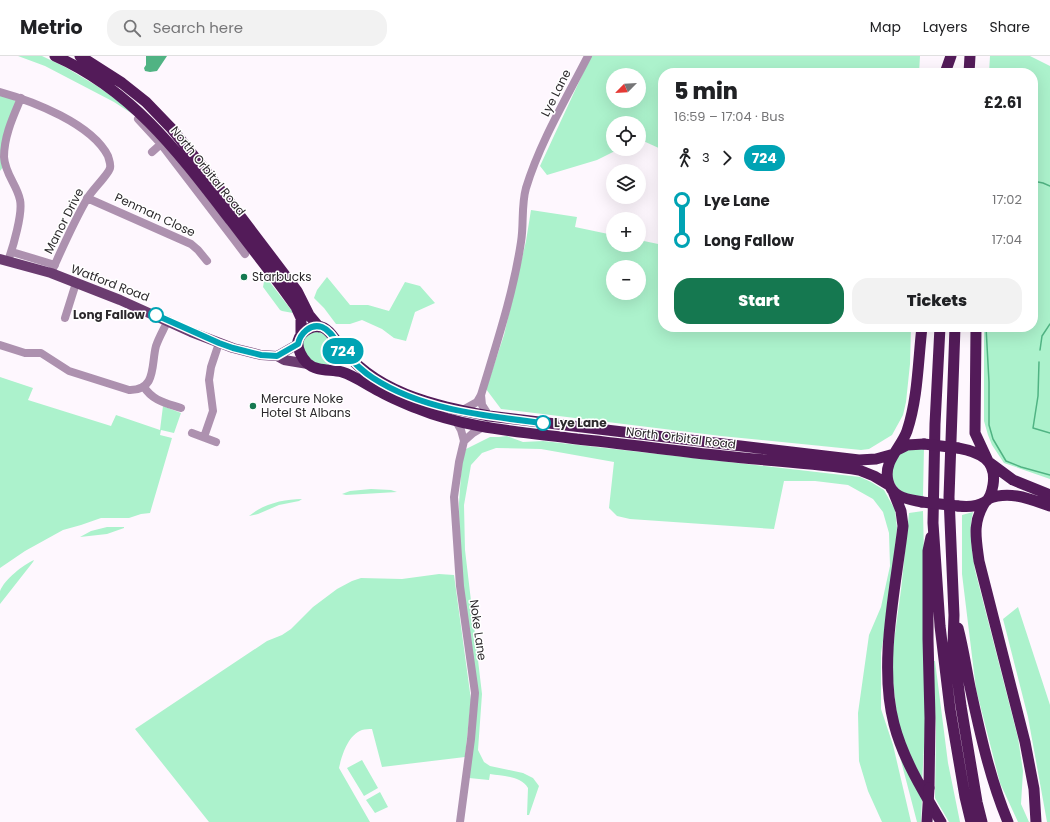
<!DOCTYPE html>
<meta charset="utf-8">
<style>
:root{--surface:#fff;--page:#f2f2f2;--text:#202124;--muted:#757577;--line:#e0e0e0;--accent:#157850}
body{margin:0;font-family:Poppins,sans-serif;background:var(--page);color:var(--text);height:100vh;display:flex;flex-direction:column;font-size:15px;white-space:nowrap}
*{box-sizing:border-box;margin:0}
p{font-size:13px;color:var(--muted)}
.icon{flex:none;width:22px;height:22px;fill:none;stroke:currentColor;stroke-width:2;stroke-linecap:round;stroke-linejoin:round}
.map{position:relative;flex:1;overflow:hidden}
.sheet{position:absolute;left:658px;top:12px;width:380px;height:264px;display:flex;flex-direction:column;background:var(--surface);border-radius:16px;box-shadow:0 4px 16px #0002}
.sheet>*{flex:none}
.badge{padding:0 8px;border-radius:13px;font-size:14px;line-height:26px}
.needle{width:26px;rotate:246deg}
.tools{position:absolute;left:606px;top:12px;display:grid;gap:8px}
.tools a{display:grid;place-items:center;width:40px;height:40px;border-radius:50%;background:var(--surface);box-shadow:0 4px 16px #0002;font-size:20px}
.map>.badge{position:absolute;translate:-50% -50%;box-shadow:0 0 0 2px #fff}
.legs{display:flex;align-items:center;gap:6px;height:44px;padding:0 16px;font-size:13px}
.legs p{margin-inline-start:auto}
.headline{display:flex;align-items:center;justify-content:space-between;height:68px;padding:0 16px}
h1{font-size:22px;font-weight:800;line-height:30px}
.button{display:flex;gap:8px;margin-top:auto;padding:8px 16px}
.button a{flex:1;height:46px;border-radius:16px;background:var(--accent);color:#fff;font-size:16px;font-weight:800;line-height:46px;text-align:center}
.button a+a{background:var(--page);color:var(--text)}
ul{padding:0 16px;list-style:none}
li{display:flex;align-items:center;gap:14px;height:40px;font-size:15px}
li i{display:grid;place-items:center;width:6px;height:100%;margin:0 5px;background:currentColor}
li i::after{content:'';width:10px;height:10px;margin:-5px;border:3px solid;border-radius:50%;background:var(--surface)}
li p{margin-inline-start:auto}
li:first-child i{background:linear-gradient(#0000 50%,currentColor 0)}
li:last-child i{background:linear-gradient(currentColor 50%,#0000 0)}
header{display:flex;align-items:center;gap:24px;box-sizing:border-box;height:56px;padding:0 20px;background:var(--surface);border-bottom:1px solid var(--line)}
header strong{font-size:19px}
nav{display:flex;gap:22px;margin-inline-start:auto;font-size:14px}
.search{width:280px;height:36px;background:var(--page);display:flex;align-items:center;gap:10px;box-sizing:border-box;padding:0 14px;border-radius:16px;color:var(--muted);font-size:15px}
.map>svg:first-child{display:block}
.green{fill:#acf2cc;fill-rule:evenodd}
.water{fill:#50b383}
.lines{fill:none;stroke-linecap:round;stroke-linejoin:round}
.stream{stroke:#50b383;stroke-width:1.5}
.minor{stroke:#ad91af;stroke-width:8}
.major{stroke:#6b3c70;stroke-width:10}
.highway{stroke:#531b59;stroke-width:11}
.highway-bridge{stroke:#531b59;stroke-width:11}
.line-1-casing{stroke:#fff;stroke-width:9}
.line-1{stroke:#00a3b4;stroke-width:6}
.poi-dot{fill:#157850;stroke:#fff;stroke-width:1.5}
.stop-1-dot{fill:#fff;stroke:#00a3b4;stroke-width:2}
.labels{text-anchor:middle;stroke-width:3;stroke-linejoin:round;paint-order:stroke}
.street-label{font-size:12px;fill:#2c292c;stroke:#fff}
.poi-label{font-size:12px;fill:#2c292c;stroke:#fff;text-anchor:start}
.stop-label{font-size:12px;font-weight:bold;fill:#2c292c;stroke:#fff;text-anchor:end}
</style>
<header>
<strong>Metrio</strong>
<div class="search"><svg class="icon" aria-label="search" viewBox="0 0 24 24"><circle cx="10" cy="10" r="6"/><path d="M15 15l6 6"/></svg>Search here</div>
<nav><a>Map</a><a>Layers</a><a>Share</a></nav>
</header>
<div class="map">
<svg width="1050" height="766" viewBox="0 0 1050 766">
<rect width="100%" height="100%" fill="#fef7fe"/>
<path class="green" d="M18 0H42L65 11 97 30 118 45 134 59 114 46 45 10Z
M591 0H920L919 17H663V94L639 83V67H613V93H619L597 104 547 119 540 110ZM613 19H639V45H613Z
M990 0H1030L1050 10V423L1004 407 992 389 988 379 984 365V271H1033V17H989Z
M0 38 16 45 3 111 0 115Z
M531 154 577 161 575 171 613 179V189H639V184L663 189V271H911L910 308 906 346 903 359 892 379 869 393 861 394 721 380 501 353 486 333 504 279 526 185ZM613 211H639V237H613Z
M265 220 292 255 293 257 282 255 280 254 263 231Z
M327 221 350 249H368L389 255 405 226 420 230 435 247 415 256 406 285 394 282 382 273 362 264 350 268H336L324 252 314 242 317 234Z
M316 275 326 279 337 294 338 299V304L333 310C329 310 323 310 320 309 311 306 296 291 304 281 307 278 313 276 316 275Z
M0 321 33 332 28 344 111 370 116 359 160 374 163 350 181 357 174 377 161 374 160 379 172 382 150 457 141 458 129 462H101L81 469 63 474 25 495 0 512Z
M507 380 523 386 543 385 860 421 871 426 884 434 895 454 897 472 892 528 881 597V653L893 689 911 766H882L868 735 859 705 858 657 869 579 881 551 890 510 889 477 883 456 873 443 848 429 815 425H784L774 473 630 463 617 460 609 452 614 406 541 393 496 392 482 397 471 409 464 449 465 494 482 638 478 694 484 706 490 710 523 717 533 722 539 730 529 759H527L528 732C521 720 503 720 490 718L489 724 469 722 475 661 460 515 459 447 462 405 466 393 490 381H499Z
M924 391 923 440C917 440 910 440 904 437 888 428 887 405 903 395 908 392 918 392 924 391Z
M371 433 391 434 397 436 346 439 342 438 350 435Z
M302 443 299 445 279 449 258 458 249 460C263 448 284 443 302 443Z
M923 455 927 636 922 727 898 670 891 607 901 534 909 457Z
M973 456C968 475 972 495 975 514L1018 682 1023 715 1021 748 1029 766H1018L1000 727 976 633 962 518V459Z
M107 471H124V472L107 478 80 481 91 475Z
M34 504 33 506 0 548C0 544 0 539 0 535 5 523 23 509 34 504Z
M439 518 454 519 471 644 465 701 382 711 372 673C369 673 365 673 362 674 348 679 342 699 339 712L370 766H209L135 673 267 585 282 579 291 573 313 551 337 533 352 525 361 522 402 523Z
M1018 551 1050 649V766H1047L1028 661 1003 563Z
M933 605H935L948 707 960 766H949L935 742 936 675Z
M900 701 922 743 921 766H917Z
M362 704 378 732 364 740 347 712Z
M380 736 388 751 375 757 366 744Z"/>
<path class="water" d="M146 0H167L157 15 150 16 145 15 144 12 146 9Z"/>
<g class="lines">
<path class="stream" d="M1033 125 1043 127 1050 130
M986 271 989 326V369L993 383 1006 405 1021 411 1050 419
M1040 294 1042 280 1050 268
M1039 306 1038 340 1033 372 1050 377"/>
<path class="minor" d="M0 36C33 45 92 68 108 100 109 104 111 108 110 112 109 118 91 135 87 143 73 167 62 193 51 217
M138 63 161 88 236 186 238 184 249 189
M152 96 161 88
M87 142 191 188 198 194 207 205
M236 186 245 198
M12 196 55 209
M8 205C13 191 23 157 20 144 17 129 5 118 4 101 4 80 13 61 21 42
M65 262 76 227
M0 289 25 297H41L69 315 129 334C157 335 151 308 156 290 159 281 164 273 168 264
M144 331C153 345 166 347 181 352
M481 339 482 349 489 360
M461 355 477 346 481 339C496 289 513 239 521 186 524 168 521 150 526 132 540 86 566 43 588 0
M456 365 461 374 464 385
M192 377 216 386
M204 381 213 355 209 324 211 311 219 287
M460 766 471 683 475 637 460 530 454 441 459 406 464 385 473 377 483 371"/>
<path class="major" d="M0 203 51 217 120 244 191 276 233 292 261 299 277 300 284 304 308 308
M277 300 298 288"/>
<path class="highway" d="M55 0C134 35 181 100 232 166 253 194 276 222 296 251L301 262V279
M80 0 122 27 146 46 172 73 209 119 297 235 309 259 319 271
M945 17 951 0
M969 17 970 0
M922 271C918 305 918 342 907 375 901 392 883 405 888 425 892 442 908 443 922 446
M940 271 935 368 933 467 940 570 950 653 965 741 971 766
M955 271 949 441 954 559 953 589 961 650 977 746 982 766
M976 271 975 377 988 405
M897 394 907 389 924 388
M990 407 1013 424 1050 439
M889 429 874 420 859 414C815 407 769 405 724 400 675 395 626 388 577 383 523 376 467 373 416 352 404 347 391 342 379 335 367 329 355 320 342 316 330 313 317 316 307 307 302 302 297 293 298 285 301 275 314 267 324 272 330 275 334 282 338 287 373 337 433 349 489 360L859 404 876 403 894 398
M893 435 901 455 903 470C896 531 878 608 894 668 903 703 923 735 941 766
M988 443C1009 434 1030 443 1050 450
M985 446C972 467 976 482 979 505L1025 686 1034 733 1036 766
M958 450C967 451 977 451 985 446 990 443 992 435 993 429 997 404 980 396 958 392
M958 572C963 591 966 611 970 631 980 677 990 723 1008 766
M929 732 930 662 928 583V495L931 481"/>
<path class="highway-bridge" d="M924 388 958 392
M922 446 958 450
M927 766 929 732"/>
</g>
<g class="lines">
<g class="line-1-casing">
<path id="line-1" d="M156 259 219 287 233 292 261 299 277 300 298 288C300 278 310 267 322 271 332 275 337 288 344 296 353 306 362 315 373 322 422 354 486 360 543 367"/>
</g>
<use href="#line-1" class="line-1"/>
</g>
<g class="poi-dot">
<circle cx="244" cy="221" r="4"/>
<circle cx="253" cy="350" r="4"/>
</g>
<g class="stop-1-dot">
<circle cx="156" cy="259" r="7"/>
<circle cx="543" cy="367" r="7"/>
</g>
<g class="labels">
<g class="street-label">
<text transform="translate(556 37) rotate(-63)" y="4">Lye Lane</text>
<text transform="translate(208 115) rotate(51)" y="4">North Orbital Road</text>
<text transform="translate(155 159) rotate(25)" y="4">Penman Close</text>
<text transform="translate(64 165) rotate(-63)" y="4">Manor Drive</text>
<text transform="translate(110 227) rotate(21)" y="4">Watford Road</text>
<text transform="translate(681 382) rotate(7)" y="4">North Orbital Road</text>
<text transform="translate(478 574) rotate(82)" y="4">Noke Lane</text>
</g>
<g class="poi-label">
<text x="252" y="225">Starbucks</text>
<text x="261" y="347">Mercure Noke<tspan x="261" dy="14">Hotel St Albans</tspan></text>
</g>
<g class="stop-label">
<text x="145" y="263">Long Fallow</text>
<text x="554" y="371" text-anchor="start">Lye Lane</text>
</g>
</g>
</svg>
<div class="tools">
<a><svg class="needle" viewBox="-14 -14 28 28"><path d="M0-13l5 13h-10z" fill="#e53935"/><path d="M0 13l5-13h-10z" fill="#757577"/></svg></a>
<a><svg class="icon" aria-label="locate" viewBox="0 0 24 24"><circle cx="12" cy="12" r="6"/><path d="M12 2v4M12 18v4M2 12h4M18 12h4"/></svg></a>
<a><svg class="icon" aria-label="layers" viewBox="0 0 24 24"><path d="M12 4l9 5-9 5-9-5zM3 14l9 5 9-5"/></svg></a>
<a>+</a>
<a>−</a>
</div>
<b class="badge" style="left:343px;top:295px;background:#00a3b4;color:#fff">724</b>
<section class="sheet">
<div class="headline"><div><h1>5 min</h1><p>16:59 – 17:04 · Bus</p></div><b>£2.61</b></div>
<div class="legs"><svg class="icon" aria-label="walk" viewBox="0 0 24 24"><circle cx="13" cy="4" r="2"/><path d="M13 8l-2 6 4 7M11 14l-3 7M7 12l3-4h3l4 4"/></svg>3<svg class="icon" aria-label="forward" viewBox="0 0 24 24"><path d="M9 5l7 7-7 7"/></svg><b class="badge" style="background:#00a3b4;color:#fff">724</b></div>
<ul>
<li><i style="color:#00a3b4"></i><b>Lye Lane</b><p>17:02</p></li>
<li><i style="color:#00a3b4"></i><b>Long Fallow</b><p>17:04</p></li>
</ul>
<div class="button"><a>Start</a><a>Tickets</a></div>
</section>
</div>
